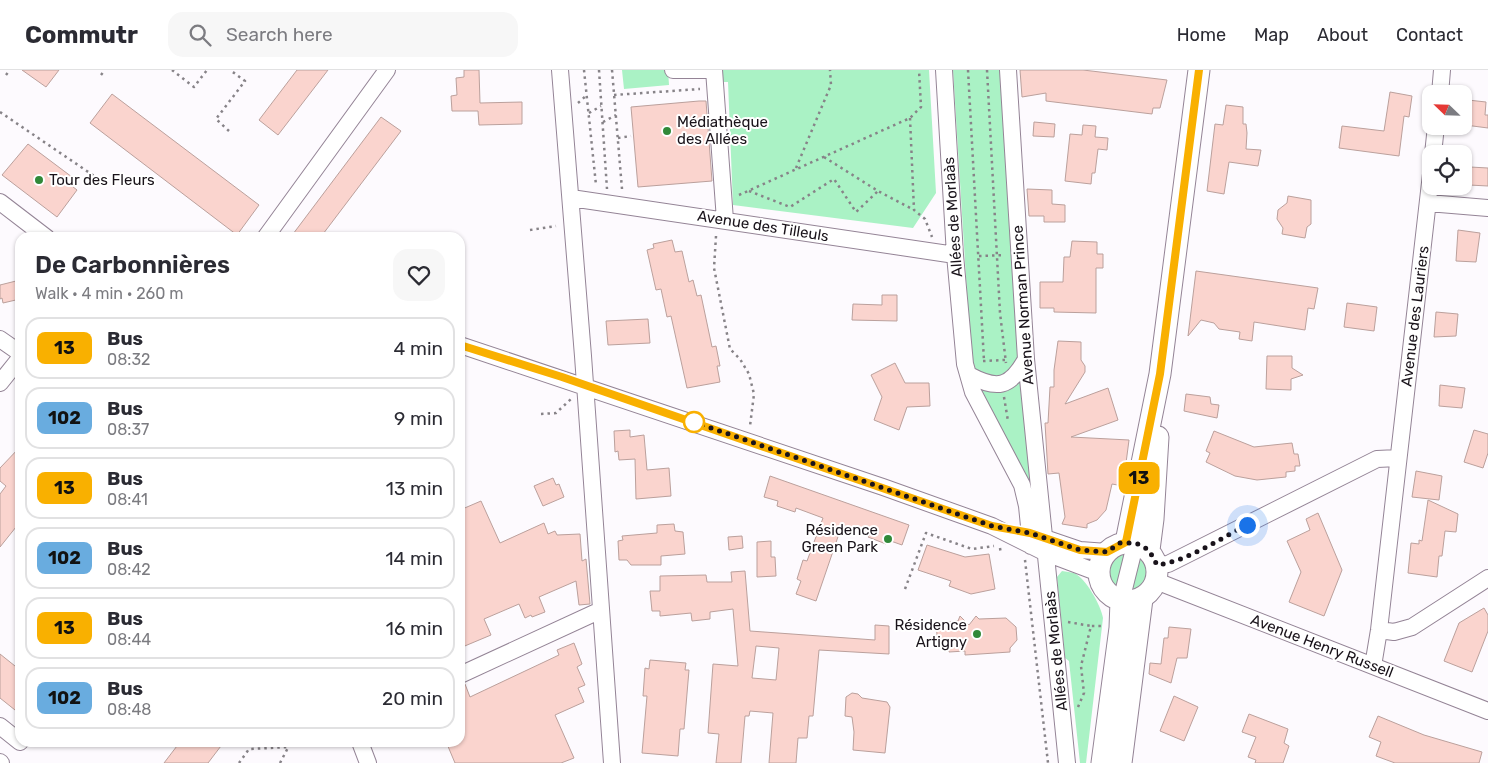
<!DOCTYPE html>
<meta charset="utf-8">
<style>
:root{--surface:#fff;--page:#f7f7f7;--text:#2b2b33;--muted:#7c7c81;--line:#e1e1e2}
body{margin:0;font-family:Rubik,sans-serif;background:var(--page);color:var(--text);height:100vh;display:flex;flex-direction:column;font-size:19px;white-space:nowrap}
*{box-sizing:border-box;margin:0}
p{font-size:16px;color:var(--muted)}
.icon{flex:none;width:28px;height:28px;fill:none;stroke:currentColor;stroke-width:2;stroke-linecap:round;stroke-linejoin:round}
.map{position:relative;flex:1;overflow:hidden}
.side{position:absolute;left:15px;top:162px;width:450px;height:515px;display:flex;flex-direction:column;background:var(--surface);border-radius:15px;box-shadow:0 1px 4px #0004}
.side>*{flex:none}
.badge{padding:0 10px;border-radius:8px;font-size:18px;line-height:32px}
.needle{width:32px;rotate:293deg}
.controls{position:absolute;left:1422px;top:15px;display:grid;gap:10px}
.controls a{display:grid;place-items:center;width:50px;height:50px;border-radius:10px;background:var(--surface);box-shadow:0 1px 4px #0004;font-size:25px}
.you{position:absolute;width:25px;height:25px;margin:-12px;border:4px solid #fff;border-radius:50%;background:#1a73e8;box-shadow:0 0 0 8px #1a73e833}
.map>.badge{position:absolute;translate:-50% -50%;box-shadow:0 0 0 2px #fff}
.round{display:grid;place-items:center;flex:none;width:52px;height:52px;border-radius:15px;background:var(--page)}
.summary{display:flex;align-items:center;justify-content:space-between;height:85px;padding:0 20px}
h1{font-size:24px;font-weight:600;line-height:38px}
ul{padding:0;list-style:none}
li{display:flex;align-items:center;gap:15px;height:62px;margin:0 10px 8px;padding:0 10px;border:2px solid var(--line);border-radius:15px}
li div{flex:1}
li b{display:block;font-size:19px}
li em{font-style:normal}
li .badge{min-width:55px;font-weight:700;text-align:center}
header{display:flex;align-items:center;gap:30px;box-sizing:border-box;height:70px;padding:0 25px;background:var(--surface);border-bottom:1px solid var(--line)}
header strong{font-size:24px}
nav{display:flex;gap:28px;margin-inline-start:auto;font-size:18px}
.search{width:350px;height:45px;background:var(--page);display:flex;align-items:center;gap:12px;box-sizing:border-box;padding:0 18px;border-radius:15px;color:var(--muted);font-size:19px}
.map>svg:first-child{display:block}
.green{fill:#aaf2c5}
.building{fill:#fad4ce;stroke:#bba09c;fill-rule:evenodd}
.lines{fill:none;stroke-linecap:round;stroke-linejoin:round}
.minor-casing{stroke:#948496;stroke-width:18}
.major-casing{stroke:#948496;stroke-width:23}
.path{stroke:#878388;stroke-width:2.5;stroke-dasharray:2.5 4;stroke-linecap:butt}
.minor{stroke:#fff;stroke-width:16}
.major{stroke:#fff;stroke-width:21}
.line-casing{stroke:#fff;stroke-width:11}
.line{stroke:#f9b000;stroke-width:8}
.walk{stroke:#19131a;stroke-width:5;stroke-dasharray:0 9}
.poi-dot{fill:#318939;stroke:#fff;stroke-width:2}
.stop-dot{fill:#fff;stroke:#f9b000;stroke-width:2.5}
.labels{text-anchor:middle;stroke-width:4;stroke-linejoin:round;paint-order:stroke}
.poi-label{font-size:15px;fill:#19131a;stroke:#fff;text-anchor:start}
.street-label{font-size:15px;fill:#19131a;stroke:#fff}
</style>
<header>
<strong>Commutr</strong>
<div class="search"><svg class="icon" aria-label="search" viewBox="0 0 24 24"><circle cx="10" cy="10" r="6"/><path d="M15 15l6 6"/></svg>Search here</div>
<nav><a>Home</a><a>Map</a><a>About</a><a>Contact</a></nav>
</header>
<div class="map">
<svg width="1488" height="693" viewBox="0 0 1488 693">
<rect width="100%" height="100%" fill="#fdfafe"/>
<path class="green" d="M622 0H668L669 15 624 19Z
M718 0H929L936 123 913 158 733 135 728 12H719Z
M953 0H1001L1020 287 1003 308 974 302 971 287Z
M1020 311 1033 409 1023 410 980 319Z
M1130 483 1117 519C1102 512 1107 495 1117 485Z
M1140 488C1150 497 1148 510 1139 519L1128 522Z
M1062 501C1066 502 1071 502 1074 503 1086 508 1101 536 1103 548L1086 693H1080L1069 591 1065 588 1057 507Z"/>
<path class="building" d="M22 0H59L46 17Z
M297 0H328L278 65 259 50Z
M464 0H479L480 33 522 32V54L479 55 478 41H452L451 26 457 25 456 8 464 7Z
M1020 0H1083L1167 10 1160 38H1153L1152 44 1046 31V23L1022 27Z
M1390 22 1412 26 1409 47 1404 46 1399 86 1339 78 1342 56 1384 61Z
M112 24 259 135 237 165 90 53Z
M1468 30 1486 32 1485 45H1488V58L1465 55Z
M699 31H706L712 111 638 117 631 37Z
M1226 35 1243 37V54H1246L1247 63 1246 79 1261 80 1258 96 1229 92 1224 124 1207 121 1215 54 1223 55Z
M381 47 401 61 320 168H290Z
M1034 52 1055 54 1054 67 1033 66Z
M1083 55 1096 56 1095 67 1108 68 1107 80 1098 79 1095 103H1092L1091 114 1065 111 1070 64 1082 65Z
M28 74 72 107 68 113 77 120 57 147 2 105Z
M1470 97 1488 98V116L1469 115Z
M1027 119 1052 120V134L1065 135V152H1044V146H1029Z
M1288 126 1311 130V154L1307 157 1305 168 1282 164 1283 158 1277 149 1278 140 1287 133Z
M1458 160 1480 163 1476 192 1456 191Z
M672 170 675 182 682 181 689 212 693 210 697 226 701 225 712 277 716 276 720 296H717L720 312 687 318 671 246 667 247 661 219 656 220 647 180 654 178 653 174Z
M1072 171 1097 172V184H1103V198H1096V243L1054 242V238H1040V212H1063L1064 187H1070Z
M1196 201 1318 218 1314 239 1308 238 1305 260 1254 252 1252 271 1239 269 1240 262 1219 259 1214 253 1201 250 1188 266Z
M20 210V229L3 233 2 228 0 229V215Z
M882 225H897V251L852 250 853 234 882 235Z
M1347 233 1377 237 1374 261 1344 257Z
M1436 242 1458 244 1456 266 1434 267Z
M648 249 650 273 608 275 606 251Z
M1058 271 1081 272V290L1085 296V302L1065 334 1108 318 1118 350 1071 367 1129 370 1123 416 1112 414 1106 440 1097 450 1087 454V458L1062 454 1065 447 1059 403 1048 404 1045 353H1048L1050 317H1054V300Z
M1267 286H1292V298L1303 305 1291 309V320L1266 319Z
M895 293 905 313H929L930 336 907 337 899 360 874 350 882 327 871 305Z
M1440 315 1465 318 1462 338 1439 336Z
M1186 324 1210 327 1211 334 1219 335 1217 348 1184 341Z
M630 360V367L644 365 647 400 669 398 671 426 636 429 635 389 619 390 618 381 615 382 614 361Z
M1474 360 1488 364V383L1483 398 1464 392Z
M1214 361 1254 377 1292 373 1294 384H1298L1300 396H1295V401L1286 402V407L1257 410 1235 406 1206 392 1210 383 1206 381Z
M20 377V452L0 477V424L6 416 0 411V398Z
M1416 401 1442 406 1439 430 1412 427Z
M770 406 909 455 902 475 888 470 886 474 868 467 870 464 842 455 816 531 796 524 801 511 797 509 803 490 807 491 823 448 796 438 795 442 777 436 778 431 764 427Z
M553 408 556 415 559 414 564 427 543 436 534 416Z
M1428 430 1458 444 1456 462 1445 461 1442 486H1439L1437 507 1408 503 1411 473 1419 474V470L1422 471Z
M481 431 500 473 544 453 548 464 555 461 557 465 580 464 582 491 586 489 590 534 579 535 576 511 539 527 545 542 532 547 531 545 525 548 519 534 484 549 491 565 460 578V440Z
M1318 443 1342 500 1324 546 1289 532 1301 502 1287 471 1310 460 1306 449Z
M674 454 675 461 683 462 685 484 661 486V495H631L627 490H619L618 471 623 470 622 466 657 463V455Z
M742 466 743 478 729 480 728 467Z
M771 471V487H775L776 506 757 507V472Z
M927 475 965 487 989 484 995 519 971 524 949 516 951 511 918 500Z
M745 501 750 561 875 570V555L889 556V584L819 580 813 646H809L807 668H798L796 693H769L773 643 750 641 749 646H745L741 693H716L719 664 708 663 713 594 738 596 733 539 710 542V549L692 551 691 543 660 546V541H652L650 521H660V506L706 505 707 512H732L731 502ZM756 576 779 578 776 610 752 608Z
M1484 538 1488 545V561L1472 602 1444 591 1459 553Z
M960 546 969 555 976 546 979 549 1006 548 1016 557 1017 570 1010 578V582L965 585V581L949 582 948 576H938L936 553 958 551Z
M1169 557 1191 559 1187 588H1177L1171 613 1149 604 1150 593 1161 594 1164 568H1168Z
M574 573 582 594 577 597 585 615 578 618 584 632 555 645 574 688 561 693H455L447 674 460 672V615L465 614 470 627 559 585 557 580Z
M0 584 20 600V644L0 628Z
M650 590 686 593 685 600H689L684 659H680L678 686 642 683 647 626H643L645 598 649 599Z
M852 623 858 624 862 628 887 632 890 637 885 683 853 680 854 662 852 647 845 646 846 627Z
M1174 626 1198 637 1184 671 1160 661Z
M1249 644 1288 659 1284 673 1289 676 1283 693H1255L1256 690 1248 687 1256 667 1242 662Z
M1378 646 1424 665 1482 682 1479 693H1395L1376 686 1381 672 1369 667Z
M180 672H224L208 693H164Z"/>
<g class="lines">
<g class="minor-casing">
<path id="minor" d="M560 0 583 286 612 693
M673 0H704
M714 0 725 150
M944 0 955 185 965 294 973 322 1022 415 1027 436 1031 476
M1008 0 1026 289 1067 693
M1440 24 1442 0
M1433 84 1436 56
M571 128 955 185
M0 132 47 168
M1428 133 1488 138
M265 168 387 0
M0 269 20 283
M460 275 883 417 992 456 1046 483 1099 503
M969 305C997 320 1010 318 1026 289
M0 313 20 288
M1036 465 1080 480 1107 482
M1157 495 1168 494 1186 485 1377 389 1398 388
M1156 511 1488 641
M1121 531 1142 447 1145 426
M1379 560 1394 562 1412 557 1488 508
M1373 596 1379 560 1431 104
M460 605 601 540
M0 656 20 672
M360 672 368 693
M0 692 1 693"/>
</g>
<g class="major-casing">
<path id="major" d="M1126 472 1160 304 1199 0
M1099 502a29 29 0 1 1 58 0a29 29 0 1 1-58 0Z
M1149 480 1153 449 1158 367
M1102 693 1120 558 1121 531
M1121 693 1142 529"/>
</g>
<path class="path" d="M172 0 194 17 207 0
M584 0 596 115
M599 0 607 119
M612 0 622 119
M968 0 984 291
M987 0 1000 243 1006 293
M6 5 10 0
M101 5 105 0
M614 25 700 19
M578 33 587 25
M0 42 103 112
M589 43 601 36
M910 48 914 140 925 149 932 167
M603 52 616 45
M229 61 216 49 245 11 230 0
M618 68 631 66
M824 87 878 121 914 140
M796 98 831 15 830 0
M749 121 790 137 834 109 856 142 878 121
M739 125 910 48 921 37 919 0
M530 160 556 156
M716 166 714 198 730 279 740 289 749 304 754 324 750 356
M979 186 1005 185
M983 291 1005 290
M1004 327 1008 351
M541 344 556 343 571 329
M1000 478 1001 484
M1025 490 1048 693
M905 519 926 463 972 479 994 476
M1068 552 1091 556
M1078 637 1084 623 1081 596 1091 556H1102
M239 693 249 679 290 677
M280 693 291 672"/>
<use href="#minor" class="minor"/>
<use href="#major" class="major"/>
</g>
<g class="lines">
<g class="line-casing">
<path id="line" d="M460 275 562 307 992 456 1030 463 1080 480 1107 482 1126 472 1160 304 1199 0"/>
</g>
<use href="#line" class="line"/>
<path class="walk" d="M694 352 992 456 1030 463 1080 480 1107 482 1120 473H1136L1149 480 1157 495C1188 491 1219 469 1247 455"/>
</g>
<g class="poi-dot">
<circle cx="667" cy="61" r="5"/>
<circle cx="39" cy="110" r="5"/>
<circle cx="888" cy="469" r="5"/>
<circle cx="977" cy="564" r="5"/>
</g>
<circle class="stop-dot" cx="694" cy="352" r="10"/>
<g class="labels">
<g class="poi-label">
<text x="677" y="57">Médiathèque<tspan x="677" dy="17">des Allées</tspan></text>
<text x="49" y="115">Tour des Fleurs</text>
<text x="878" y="465" text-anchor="end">Résidence<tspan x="878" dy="17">Green Park</tspan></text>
<text x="967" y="560" text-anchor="end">Résidence<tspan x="967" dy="17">Artigny</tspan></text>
</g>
<g class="street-label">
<text transform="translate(953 147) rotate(-94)" y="5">Allées de Morlaàs</text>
<text transform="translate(763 156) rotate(9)" y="5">Avenue des Tilleuls</text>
<text transform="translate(1023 235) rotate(-94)" y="5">Avenue Norman Prince</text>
<text transform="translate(1415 246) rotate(-83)" y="5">Avenue des Lauriers</text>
<text transform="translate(1322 576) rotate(21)" y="5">Avenue Henry Russell</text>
<text transform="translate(1056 581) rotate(-96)" y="5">Allées de Morlaàs</text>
</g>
</g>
</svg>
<div class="controls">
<a><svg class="needle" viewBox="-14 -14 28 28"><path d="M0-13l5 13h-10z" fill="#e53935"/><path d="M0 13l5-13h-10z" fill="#7c7c81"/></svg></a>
<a><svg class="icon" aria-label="locate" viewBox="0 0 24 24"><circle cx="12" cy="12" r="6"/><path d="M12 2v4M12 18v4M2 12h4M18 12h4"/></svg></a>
</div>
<div class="you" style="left:1247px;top:455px"></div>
<b class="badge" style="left:1139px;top:408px;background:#f9b000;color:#111">13</b>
<section class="side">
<div class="summary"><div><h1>De Carbonnières</h1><p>Walk · 4 min · 260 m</p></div><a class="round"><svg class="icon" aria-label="heart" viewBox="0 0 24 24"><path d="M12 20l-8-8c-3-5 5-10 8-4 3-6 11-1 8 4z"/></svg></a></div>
<ul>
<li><span class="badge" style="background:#f9b000;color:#111">13</span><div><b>Bus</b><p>08:32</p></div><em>4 min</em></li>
<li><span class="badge" style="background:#69acdf;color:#111">102</span><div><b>Bus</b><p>08:37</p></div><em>9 min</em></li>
<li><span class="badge" style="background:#f9b000;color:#111">13</span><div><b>Bus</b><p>08:41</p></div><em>13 min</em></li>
<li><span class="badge" style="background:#69acdf;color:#111">102</span><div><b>Bus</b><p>08:42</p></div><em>14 min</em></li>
<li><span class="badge" style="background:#f9b000;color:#111">13</span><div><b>Bus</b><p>08:44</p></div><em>16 min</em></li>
<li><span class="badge" style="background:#69acdf;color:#111">102</span><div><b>Bus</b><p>08:48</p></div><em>20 min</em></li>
</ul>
</section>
</div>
